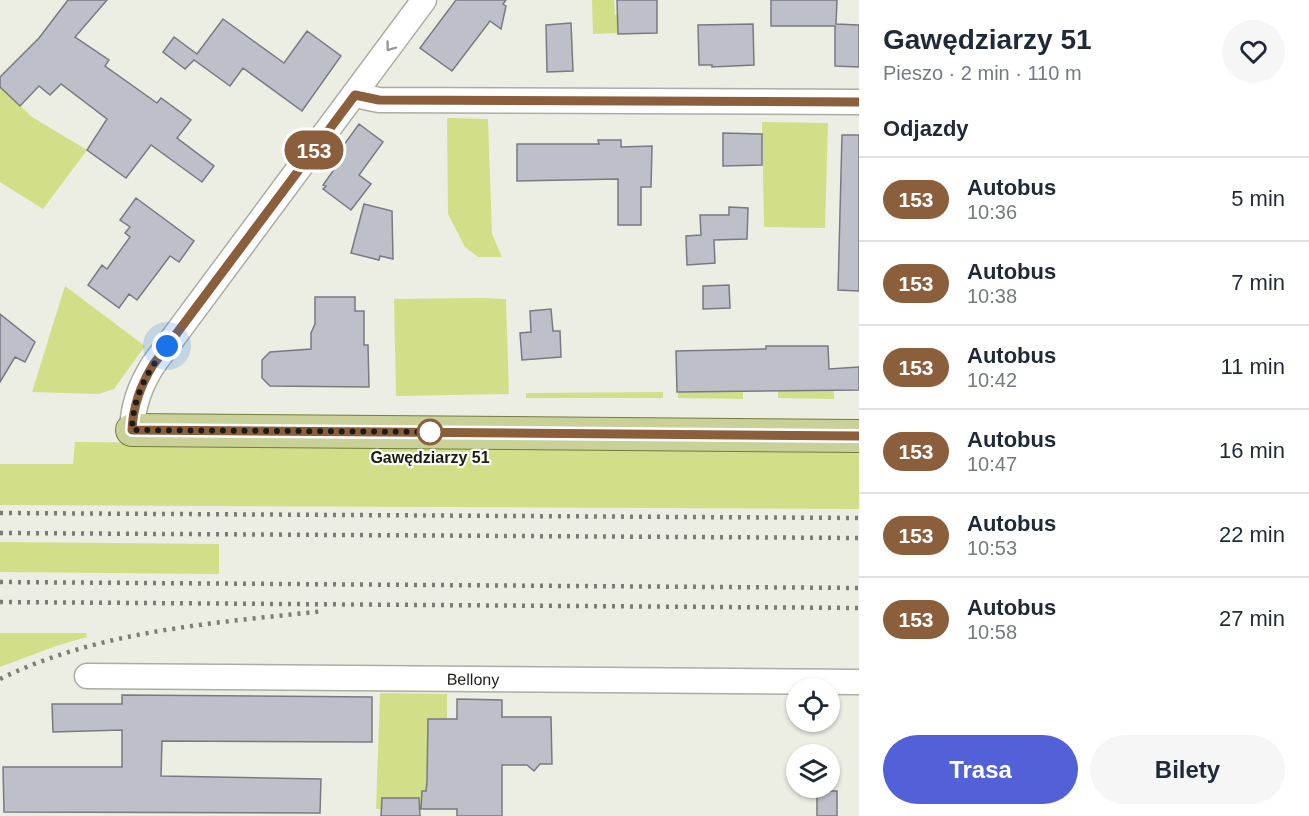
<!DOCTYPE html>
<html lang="pl">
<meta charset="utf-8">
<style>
:root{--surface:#fff;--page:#f6f6f7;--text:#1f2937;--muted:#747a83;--line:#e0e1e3;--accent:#5261d7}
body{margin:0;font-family:Arial,sans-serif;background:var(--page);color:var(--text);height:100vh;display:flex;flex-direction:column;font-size:22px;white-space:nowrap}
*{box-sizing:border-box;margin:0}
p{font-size:20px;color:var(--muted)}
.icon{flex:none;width:33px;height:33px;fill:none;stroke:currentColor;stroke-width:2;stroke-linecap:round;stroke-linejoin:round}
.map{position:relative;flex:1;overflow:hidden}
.panel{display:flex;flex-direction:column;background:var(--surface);width:450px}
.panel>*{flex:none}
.badge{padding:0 12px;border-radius:20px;font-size:21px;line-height:39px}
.buttons{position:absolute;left:786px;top:678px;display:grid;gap:12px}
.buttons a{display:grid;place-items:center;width:54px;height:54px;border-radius:50%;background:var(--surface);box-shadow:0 2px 4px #0004;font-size:30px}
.you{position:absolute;width:30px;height:30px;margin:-15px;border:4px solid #fff;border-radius:50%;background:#1a73e8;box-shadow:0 0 0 9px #1a73e833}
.map>.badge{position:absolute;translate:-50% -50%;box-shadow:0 0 0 3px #fff}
h2{padding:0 24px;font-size:22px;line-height:54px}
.round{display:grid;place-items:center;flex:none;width:63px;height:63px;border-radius:32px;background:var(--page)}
.head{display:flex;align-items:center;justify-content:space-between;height:102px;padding:0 24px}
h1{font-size:28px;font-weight:600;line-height:45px}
.cta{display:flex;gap:12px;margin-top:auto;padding:12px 24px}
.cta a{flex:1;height:69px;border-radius:36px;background:var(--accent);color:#fff;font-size:24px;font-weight:600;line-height:69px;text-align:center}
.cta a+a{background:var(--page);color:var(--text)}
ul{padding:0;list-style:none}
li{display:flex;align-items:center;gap:18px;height:84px;padding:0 24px;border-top:2px solid var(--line)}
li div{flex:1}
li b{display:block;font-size:22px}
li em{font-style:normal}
li .badge{min-width:66px;font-weight:700;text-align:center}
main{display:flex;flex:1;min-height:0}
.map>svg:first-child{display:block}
.green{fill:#d2df88}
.building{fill:#bdc0c9;stroke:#787a83;stroke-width:1.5}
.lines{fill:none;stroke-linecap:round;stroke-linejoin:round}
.minor-casing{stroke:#abada4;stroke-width:27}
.major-casing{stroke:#757c3e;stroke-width:34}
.minor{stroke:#fff;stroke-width:24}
.major{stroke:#c9d098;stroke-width:32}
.rail{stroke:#7b7c75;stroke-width:4.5;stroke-dasharray:3 6;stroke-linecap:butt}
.oneway{stroke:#989897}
.line-casing{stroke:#fff;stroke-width:14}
.line{stroke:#8b5e3c;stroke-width:9}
.walk{stroke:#1b1b18;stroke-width:6;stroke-dasharray:0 10.8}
.stop-dot{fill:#fff;stroke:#8b5e3c;stroke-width:3}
.labels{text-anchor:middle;stroke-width:4.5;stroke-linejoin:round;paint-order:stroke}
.stop-label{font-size:16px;font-weight:bold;fill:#1b1b18;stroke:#f9fbf0}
.street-label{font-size:16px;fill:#1b1b18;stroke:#f9fbf0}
</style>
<main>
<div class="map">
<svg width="859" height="816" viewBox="0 0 859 816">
<rect width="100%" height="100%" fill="#eceee3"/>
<path class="green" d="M592 0H614L615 15H617L618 33 593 34Z
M0 87 32 117 87 150 43 209 0 182Z
M447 118 488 119 492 234 502 257H478L465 247 448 214Z
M762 122 828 123 825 228 764 227Z
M65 286 145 346 114 389 98 394 32 392Z
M482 298 506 299 509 394 396 396 394 299Z
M834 390V399L778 398V391Z
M743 391V399L678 398V392Z
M663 392V398H526V393Z
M75 442 859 448V509L0 505V464H73Z
M0 542 219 544V574L0 572Z
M0 633H86L87 637 56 646 0 667Z
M380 693 447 694V809H376Z"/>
<path class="building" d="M68 0H107L75 37 109 60 105 66 157 103 161 98 191 120 177 138 214 166 202 182 151 145 126 178 87 150 107 119 61 84 50 95 39 86 20 106 0 87V77L39 38Z
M456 0H506L503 4 506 6 501 29 490 21 452 71 420 48Z
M617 0H657V33L618 34Z
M771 0H837L836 24 859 25V67L835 66V26H771Z
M223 19 284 63 307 31 341 56 302 111 243 68 230 86 194 60 185 69 163 52 174 37 197 54Z
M571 23 573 71 547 72 546 25Z
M753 24 754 65 712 67V65H699L698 25Z
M359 124 383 142 359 175 371 184 351 210 323 189 326 186 323 185 343 157 338 153Z
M723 133 762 134V165L723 166Z
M842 135H859V291L838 290Z
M598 140H621V147L652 146 651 187H641V225H618V179L517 181V144H599Z
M136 198 194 241 179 262 170 256 137 300 129 294 119 308 88 285 102 265 107 269 130 237 125 233 130 227 120 220Z
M364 204 392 211 393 259 380 256 379 260 351 253Z
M729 207 748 208 747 239 714 240 715 263 687 265 686 236 701 235 700 215H729Z
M729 285 730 308 703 309V286Z
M315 297H355V311H364V345H368L369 387 270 386 262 378V360L270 352 311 349V333L315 324Z
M551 309 553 331H560L561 357 522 360 520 333 531 332 530 311Z
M0 314 35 342 25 362 15 357 0 382Z
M766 346H828L829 369 859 367V390L677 392 676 351 766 349Z
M122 695 372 697V742L162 741 161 776 321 779 320 813 4 812 3 767H122V730L53 732 52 704H122Z
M457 699 502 700V717H551L552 764H540L534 771 527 765H502V816H457V809H421L422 791H426L427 782 428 719H457Z
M817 791H837V816H817Z
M382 798H419L420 816H381Z"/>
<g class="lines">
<g class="minor-casing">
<g id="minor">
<path d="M355 95 379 100 859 102"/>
<path d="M132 430C133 405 140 386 153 365L424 0"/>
<path id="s1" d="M87 676 859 682"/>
</g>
</g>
<g class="major-casing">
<path id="major" d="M132 430 859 436"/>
</g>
<use href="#minor" class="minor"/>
<use href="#major" class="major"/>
<path class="rail" d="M0 513 859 518
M0 533 859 538
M0 582 859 588
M0 602 859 608
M0 679C100 630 215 623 324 611"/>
</g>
<defs><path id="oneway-chevron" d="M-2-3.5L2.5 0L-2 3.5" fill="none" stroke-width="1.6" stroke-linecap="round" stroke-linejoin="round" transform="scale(1.5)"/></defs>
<use class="oneway" href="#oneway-chevron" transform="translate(390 47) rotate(126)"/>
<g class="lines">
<g class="line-casing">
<path id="line" d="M859 102 379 100 355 95 153 365C140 386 133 406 132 430L859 436"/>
</g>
<use href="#line" class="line"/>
<path class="walk" d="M167 346C147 372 133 396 132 430L430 432"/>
</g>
<circle class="stop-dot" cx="430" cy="432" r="12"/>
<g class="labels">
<g class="stop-label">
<text x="430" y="463">Gawędziarzy 51</text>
</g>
<g class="street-label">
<text dy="6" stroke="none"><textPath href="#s1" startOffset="386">Bellony</textPath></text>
</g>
</g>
</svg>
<div class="buttons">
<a><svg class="icon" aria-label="locate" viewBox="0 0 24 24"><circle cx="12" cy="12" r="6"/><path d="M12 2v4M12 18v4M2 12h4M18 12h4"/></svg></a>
<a><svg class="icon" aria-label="layers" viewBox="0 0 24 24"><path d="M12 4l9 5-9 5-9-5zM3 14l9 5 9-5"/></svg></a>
</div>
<div class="you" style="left:167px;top:346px"></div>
<b class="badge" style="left:314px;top:150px;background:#8b5e3c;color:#fff">153</b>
</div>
<section class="panel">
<div class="head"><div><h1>Gawędziarzy 51</h1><p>Pieszo · 2 min · 110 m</p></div><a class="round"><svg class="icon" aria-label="heart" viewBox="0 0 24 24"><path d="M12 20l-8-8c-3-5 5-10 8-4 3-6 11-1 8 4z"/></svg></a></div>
<h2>Odjazdy</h2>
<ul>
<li><span class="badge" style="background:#8b5e3c;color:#fff">153</span><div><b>Autobus</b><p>10:36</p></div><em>5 min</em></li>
<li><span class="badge" style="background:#8b5e3c;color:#fff">153</span><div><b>Autobus</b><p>10:38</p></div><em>7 min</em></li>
<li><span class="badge" style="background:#8b5e3c;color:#fff">153</span><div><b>Autobus</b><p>10:42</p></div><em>11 min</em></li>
<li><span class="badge" style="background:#8b5e3c;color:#fff">153</span><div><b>Autobus</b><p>10:47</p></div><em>16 min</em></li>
<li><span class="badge" style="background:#8b5e3c;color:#fff">153</span><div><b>Autobus</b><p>10:53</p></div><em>22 min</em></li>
<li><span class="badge" style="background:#8b5e3c;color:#fff">153</span><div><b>Autobus</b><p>10:58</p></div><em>27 min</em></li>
</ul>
<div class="cta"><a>Trasa</a><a>Bilety</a></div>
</section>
</main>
